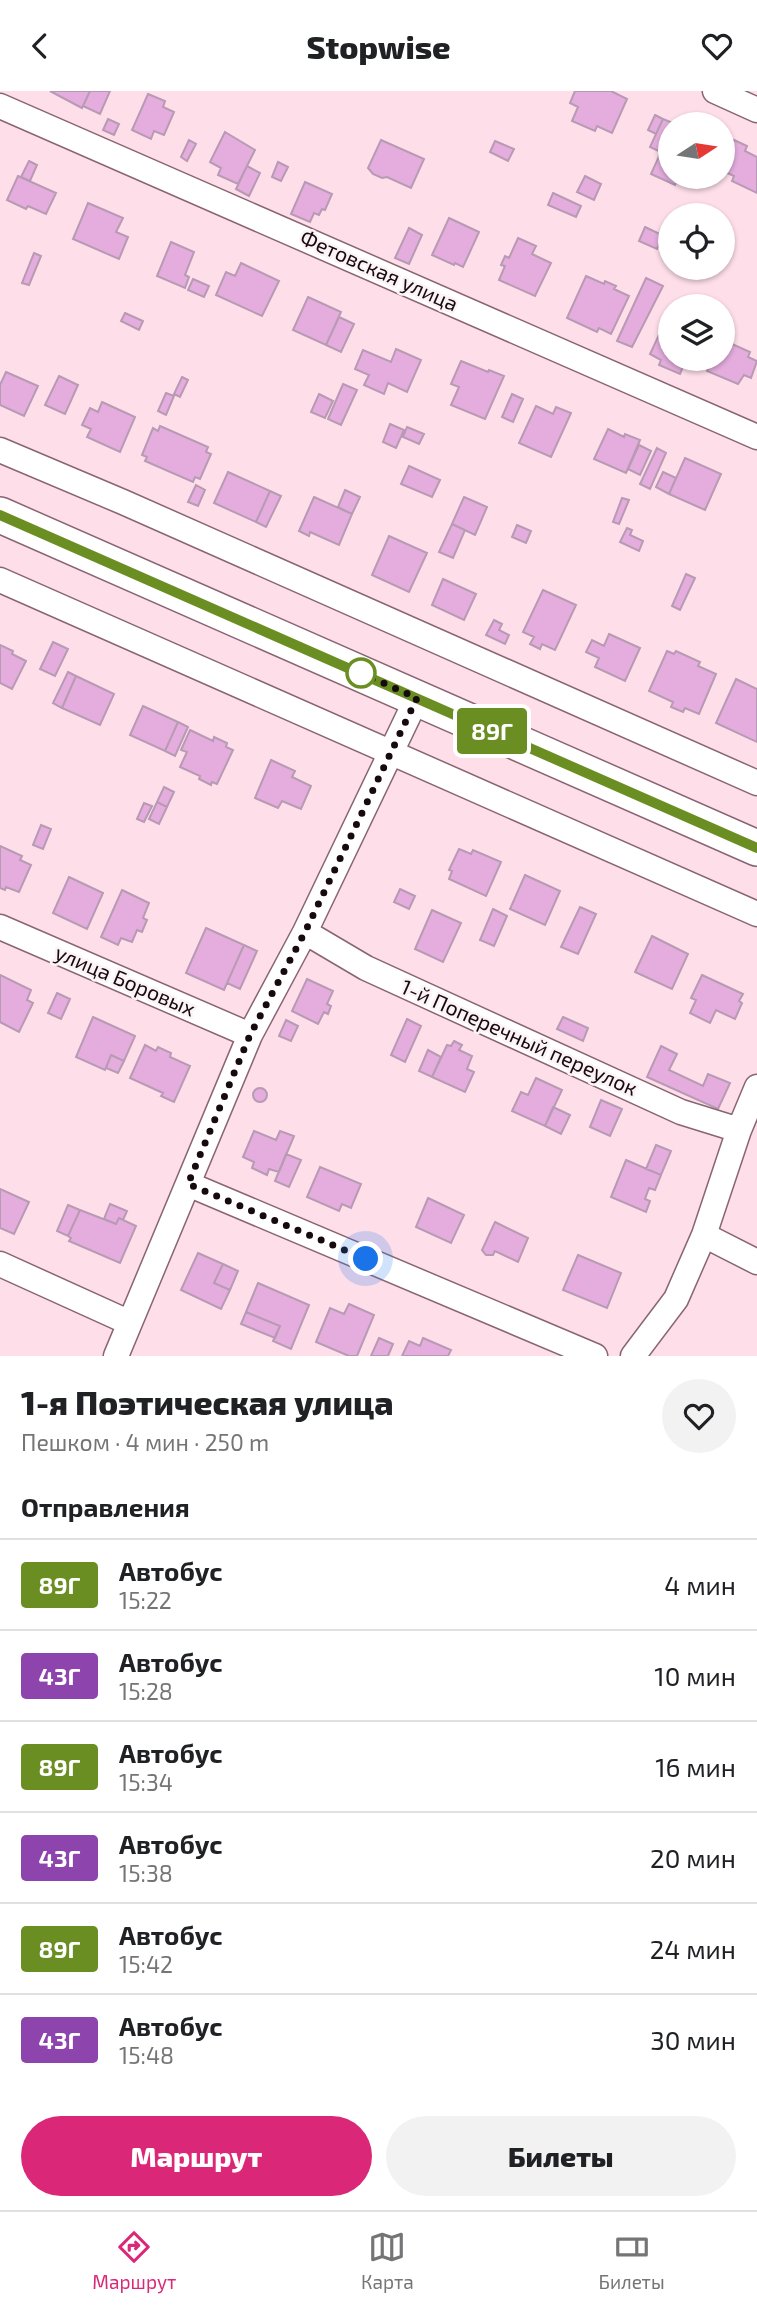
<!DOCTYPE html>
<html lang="ru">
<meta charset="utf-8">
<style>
:root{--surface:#fff;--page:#f2f2f2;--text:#202124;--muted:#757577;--line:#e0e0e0;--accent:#db2777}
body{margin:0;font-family:"Exo 2",sans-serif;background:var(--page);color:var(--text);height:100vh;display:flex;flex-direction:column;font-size:26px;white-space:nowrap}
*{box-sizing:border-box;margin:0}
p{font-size:23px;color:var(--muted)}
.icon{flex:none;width:38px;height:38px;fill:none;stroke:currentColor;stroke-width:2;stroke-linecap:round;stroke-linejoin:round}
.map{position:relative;height:1265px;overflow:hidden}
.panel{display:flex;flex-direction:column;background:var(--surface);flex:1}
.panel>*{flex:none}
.badge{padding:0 14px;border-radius:5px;font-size:24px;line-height:46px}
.needle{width:46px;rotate:78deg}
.fabs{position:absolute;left:658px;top:21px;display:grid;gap:14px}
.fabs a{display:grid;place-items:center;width:77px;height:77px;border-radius:50%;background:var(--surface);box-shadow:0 2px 5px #0004;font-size:35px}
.you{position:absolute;width:35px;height:35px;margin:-18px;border:5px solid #fff;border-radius:50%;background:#1a73e8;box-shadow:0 0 0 10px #1a73e833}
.map>.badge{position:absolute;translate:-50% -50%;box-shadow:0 0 0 4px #fff}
h2{padding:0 21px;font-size:26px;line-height:63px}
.round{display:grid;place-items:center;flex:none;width:74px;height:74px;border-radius:37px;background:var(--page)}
.headline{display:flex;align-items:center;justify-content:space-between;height:119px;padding:0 21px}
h1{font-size:33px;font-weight:800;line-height:52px}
.primary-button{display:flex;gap:14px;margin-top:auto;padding:14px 21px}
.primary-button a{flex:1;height:80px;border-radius:42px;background:var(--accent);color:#fff;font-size:28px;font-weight:800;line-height:80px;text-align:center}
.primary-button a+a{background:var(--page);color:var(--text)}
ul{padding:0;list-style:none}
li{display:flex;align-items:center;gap:21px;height:91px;padding:0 21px;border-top:2px solid var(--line)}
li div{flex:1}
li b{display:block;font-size:26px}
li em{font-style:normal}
li .badge{min-width:77px;font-weight:700;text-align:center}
header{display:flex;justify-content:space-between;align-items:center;height:91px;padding:0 21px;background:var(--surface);font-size:32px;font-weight:800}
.dock{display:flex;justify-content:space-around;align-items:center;height:98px;border-top:2px solid var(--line);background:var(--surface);font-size:19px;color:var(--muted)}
.dock a{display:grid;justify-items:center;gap:4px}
.dock .current{color:var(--accent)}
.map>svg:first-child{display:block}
.building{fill:#e4addd;stroke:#b79ab3;stroke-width:2}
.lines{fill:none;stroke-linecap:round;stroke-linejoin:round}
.street-casing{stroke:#886571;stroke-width:27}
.secondary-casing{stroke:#886571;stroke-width:38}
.street{stroke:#fff;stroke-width:24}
.secondary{stroke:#fff;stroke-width:35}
.line-casing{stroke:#fff;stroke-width:16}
.line{stroke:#6b8e23;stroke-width:10}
.walk{stroke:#170a0f;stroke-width:7;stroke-dasharray:0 12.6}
.stop-dot{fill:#fff;stroke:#6b8e23;stroke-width:3.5}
.labels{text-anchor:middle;stroke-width:5;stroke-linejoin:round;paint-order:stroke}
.street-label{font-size:21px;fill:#170a0f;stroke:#fbf3f5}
</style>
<header><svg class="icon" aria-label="back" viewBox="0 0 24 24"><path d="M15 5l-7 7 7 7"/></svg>Stopwise<svg class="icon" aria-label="heart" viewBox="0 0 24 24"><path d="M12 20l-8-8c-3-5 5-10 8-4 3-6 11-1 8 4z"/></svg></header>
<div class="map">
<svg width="757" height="1265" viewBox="0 0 757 1265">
<rect width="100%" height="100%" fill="#fedee9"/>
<path class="building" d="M50 0H90L82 17Z
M90 0H110L100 23 83 15Z
M575 0H611L627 8 612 42 597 35 595 40 572 30 578 16 570 12Z
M148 3 165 10 163 16 174 21 164 44 154 40 151 48 132 39Z
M655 24 663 28 656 43 648 39Z
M108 28 119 33 114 44 103 39Z
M663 28 675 33H670V86H679L675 94 651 83 661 61 650 56Z
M225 41 255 59 238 93 218 84 221 77 210 71Z
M189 49 196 53 187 70 181 66Z
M381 49 424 68 411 97 387 86 382 87 373 83 368 77Z
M734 49 747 55 745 60 757 66V102L732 90 734 85 723 80V73Z
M495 50 514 58 508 70 490 61Z
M29 70 37 74 30 90 21 86Z
M278 71 288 76 281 90 272 86Z
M247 75 260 82 249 105 236 98Z
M18 85 56 102 46 123 28 115 26 118 7 109Z
M585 85 601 93 594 109 577 101Z
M305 91 332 103 325 119 322 118 319 124 314 122 310 131 291 123Z
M553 102 581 115 576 126 548 114Z
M88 112 123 127 116 141 128 146 119 168 73 148Z
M449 127 479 141 463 176 455 172 454 174 432 164Z
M645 136 664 145 657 158 639 150Z
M409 137 422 144 409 173 395 167Z
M518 147 536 155 532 163 551 172 535 205 499 189 505 175 501 174 505 165 509 167Z
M171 151 194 161 185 184 189 186 185 197 157 185Z
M34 162 41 165 29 194 22 192Z
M241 172 279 190 262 225 216 204 226 181 235 185Z
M586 185 604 193 605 190 616 195 614 198 629 205 611 243 599 237 597 241 567 227Z
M646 187 663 195 632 256 617 250Z
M193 188 209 195 204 206 188 199Z
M308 206 341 221 326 254 293 239Z
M125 222 143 230 139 239 121 230Z
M339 226 354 233 341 261 326 254Z
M665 231 670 233V268H686L680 283 659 274 661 269 650 263Z
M723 249 750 261 748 266 757 270 751 287 744 284 738 293 707 280 712 268H723Z
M396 258 421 269 407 301 388 292 384 303 364 294 369 284 355 278 363 259 391 271Z
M461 270 488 281 489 279 504 285 485 328 451 314 459 296 451 293Z
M6 281 38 295 24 325 0 314V294Z
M59 285 78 294 65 323 45 314Z
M182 286 188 289 180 306 174 303Z
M343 293 357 299 341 334 328 328Z
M166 302 174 305 166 324 158 320Z
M319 303 333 310 325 327 311 321Z
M512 303 523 308 513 331 502 326Z
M102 311 135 326 120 361 87 346 91 338 82 334 90 317 98 321Z
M536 315 553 323 556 316 571 322 551 366 519 352Z
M390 333 404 339 396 357 383 351Z
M160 335 208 356 206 361 211 363 200 388 195 386 193 391 145 370 147 366 142 364 153 337 158 340Z
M407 336 424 343 419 353 403 346Z
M608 338 624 346 625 343 640 349 626 382 594 368Z
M639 354 651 360 640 384 628 378Z
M657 357 666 362 650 398 640 393Z
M685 367 721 383 705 419 669 403Z
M409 375 440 389 432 406 401 393Z
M228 381 270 400 256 431 214 412Z
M663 381 676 387 669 403 656 396Z
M196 394 205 399 198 415 188 411Z
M345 399 360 406 352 423 338 416Z
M270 400 281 405 266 436 256 431Z
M314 406 352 423 339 454 310 441 309 445 299 440Z
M464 406 487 416 475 444 452 433Z
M622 407 629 409 619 433 613 431Z
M452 433 465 439 453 467 439 461Z
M517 434 531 440 526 452 512 446Z
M627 437 632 439 630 444 643 450 639 460 620 451Z
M389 445 427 462 409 501 372 484Z
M686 483 695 487 680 519 672 515Z
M443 488 476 503 464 529 432 514Z
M543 499 576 514 555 559 542 553 540 558 530 553 534 546 523 541Z
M494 529 502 533 499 539 509 544 505 553 486 544Z
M609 543 640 557 625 590 595 576 599 567 586 561 592 549 604 555Z
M53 551 68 558 55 585 40 578Z
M0 554 13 560 12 563 26 570 12 598 0 592Z
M667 560 674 563 676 560 700 571 698 575 716 583 699 623 685 617 683 621 671 616 673 611 649 600Z
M68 581 76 585 62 617 53 612Z
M76 585 114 603 100 634 62 617Z
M736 588 757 598V651L716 632Z
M143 615 178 631 165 660 130 644Z
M178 631 188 636 175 665 165 660Z
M190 639 213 650 214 646 227 652 226 656 233 659 217 693 212 691 211 694 199 688 200 685 180 676 187 661 181 659Z
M271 669 295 680 292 686 311 695 301 718 282 710 278 717 255 707Z
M164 696 174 701 167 716 157 711Z
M157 711 167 716 159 733 149 728Z
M144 712 152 715 144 731 137 728Z
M41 734 51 738 43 758 33 754Z
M0 755 22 765 20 769 31 774 19 801 6 796 5 799 0 797Z
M459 758 471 763 473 759 501 771 486 805 449 788 452 780 449 779Z
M525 784 560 800 545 834 510 818Z
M69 786 103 802 87 838 53 822Z
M400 798 415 805 409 818 394 811Z
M122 799 149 812 143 827 147 829 142 841 137 839 132 851 121 847 118 854 101 846Z
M580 816 596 823 578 863 561 856Z
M493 818 507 825 494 855 480 849Z
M432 819 461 832 443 871 415 858Z
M206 837 244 854 224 899 186 882Z
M652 845 688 863 672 898 635 881Z
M244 854 257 860 240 898 227 892Z
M0 884 31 899 27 909 33 912 19 941 0 931Z
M702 884 743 903 739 910 742 912 735 928 716 919 710 932 690 922 696 909 691 907Z
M307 888 333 900 327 913 331 915 328 923 324 921 318 933 292 920Z
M57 902 70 908 61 928 48 922Z
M93 926 135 945 124 970 111 964 105 979 76 966Z
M563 926 588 937 583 950 557 938Z
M407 928 421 935 405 971 391 964Z
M286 929 298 935 291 950 279 945Z
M454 950 462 954 459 959 472 965 467 978 474 981 465 1001 432 986 447 954 451 955Z
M145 954 156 960 158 956 171 962 170 966 190 975 174 1011 161 1005 163 1002 130 987Z
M661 955 677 963 669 979 703 995 708 983 730 992 718 1018 647 986Z
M428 959 441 966 432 986 419 980Z
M111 964 124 970 118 982 106 977Z
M536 987 562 999 545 1035 512 1020 521 1001 528 1004Z
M253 1004a7 7 0 1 1 14 0a7 7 0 1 1-14 0Z
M601 1009 622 1018 610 1045 590 1036Z
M553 1016 570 1024 561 1043 545 1035Z
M254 1040 276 1049 280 1040 294 1045 279 1081 269 1078 267 1084 252 1077 254 1071 243 1066Z
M656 1054 671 1060 661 1084 646 1078Z
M286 1063 301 1069 289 1096 275 1090Z
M626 1069 661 1084 655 1099 649 1097 645 1108 650 1110 646 1121 611 1106Z
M320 1076 361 1093 351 1117 342 1113 339 1120 307 1106Z
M0 1098 29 1111 14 1143 0 1137Z
M428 1107 464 1124 451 1152 416 1136Z
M110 1113 127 1120 123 1129 119 1127 116 1133 104 1128Z
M68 1114 80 1119 68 1145 57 1140Z
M80 1119 116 1133 119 1127 136 1135 120 1172 69 1150 71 1147 68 1145Z
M495 1131 528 1147 518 1171 495 1160 493 1164H486L482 1159Z
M198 1162 223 1173 214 1192 230 1199 221 1218 181 1199Z
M578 1164 621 1182 607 1217 563 1199Z
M223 1173 238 1180 230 1199 214 1192Z
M258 1192 309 1214 291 1258 273 1250 280 1235 246 1221Z
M349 1213 374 1224 357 1265H349L316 1251 330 1217 344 1223Z
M246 1221 280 1235 275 1247 241 1233Z
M379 1247 393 1253 388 1265H371Z
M423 1247 451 1259 448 1265H402L409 1250 420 1255Z"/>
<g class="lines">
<g class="street-casing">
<path id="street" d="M715 0 757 19
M0 15 757 346
M0 359 123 411 757 692
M0 489 757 823
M0 836 250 944
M305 841 366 877 681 1021 739 1039
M188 1093 595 1265
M704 1144 757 1171
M0 1173 128 1231
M116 1265 250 944 305 841 417 607
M633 1265 676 1208 704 1144 739 1039 757 996"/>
</g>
<g class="secondary-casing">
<path id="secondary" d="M0 424 757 757"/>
</g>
<use href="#street" class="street"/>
<use href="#secondary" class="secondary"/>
</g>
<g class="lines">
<g class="line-casing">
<path id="line" d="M0 424 757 757"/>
</g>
<use href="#line" class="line"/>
<path class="walk" d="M361 582 417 607 305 841 250 944 188 1093 366 1168"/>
</g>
<circle class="stop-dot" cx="361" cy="582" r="14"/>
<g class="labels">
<g class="street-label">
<text transform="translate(379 180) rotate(24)" y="7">Фетовская улица</text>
<text transform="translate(125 890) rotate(23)" y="7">улица Боровых</text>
<text transform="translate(519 947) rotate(24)" y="7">1-й Поперечный переулок</text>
</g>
</g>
</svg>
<div class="fabs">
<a><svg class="needle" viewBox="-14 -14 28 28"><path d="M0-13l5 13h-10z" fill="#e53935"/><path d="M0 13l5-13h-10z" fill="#757577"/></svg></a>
<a><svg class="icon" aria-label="locate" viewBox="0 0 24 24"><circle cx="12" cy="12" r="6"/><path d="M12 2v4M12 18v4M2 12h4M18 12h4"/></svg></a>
<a><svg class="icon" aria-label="layers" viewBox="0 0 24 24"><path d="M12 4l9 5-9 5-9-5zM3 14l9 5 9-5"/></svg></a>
</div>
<div class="you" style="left:366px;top:1168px"></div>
<b class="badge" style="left:492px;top:640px;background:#6b8e23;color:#fff">89Г</b>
</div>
<section class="panel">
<div class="headline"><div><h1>1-я Поэтическая улица</h1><p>Пешком · 4 мин · 250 m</p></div><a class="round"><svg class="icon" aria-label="heart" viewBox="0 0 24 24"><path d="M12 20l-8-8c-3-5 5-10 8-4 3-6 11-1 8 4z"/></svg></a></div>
<h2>Отправления</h2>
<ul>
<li><span class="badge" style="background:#6b8e23;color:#fff">89Г</span><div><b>Автобус</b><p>15:22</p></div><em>4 мин</em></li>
<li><span class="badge" style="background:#8e44ad;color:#fff">43Г</span><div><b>Автобус</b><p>15:28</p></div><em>10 мин</em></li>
<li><span class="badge" style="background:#6b8e23;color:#fff">89Г</span><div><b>Автобус</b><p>15:34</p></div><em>16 мин</em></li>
<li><span class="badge" style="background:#8e44ad;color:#fff">43Г</span><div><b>Автобус</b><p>15:38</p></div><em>20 мин</em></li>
<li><span class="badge" style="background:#6b8e23;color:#fff">89Г</span><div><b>Автобус</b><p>15:42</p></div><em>24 мин</em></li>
<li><span class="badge" style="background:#8e44ad;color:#fff">43Г</span><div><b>Автобус</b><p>15:48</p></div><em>30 мин</em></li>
</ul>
<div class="primary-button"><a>Маршрут</a><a>Билеты</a></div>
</section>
<nav class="dock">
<a class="current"><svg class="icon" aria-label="directions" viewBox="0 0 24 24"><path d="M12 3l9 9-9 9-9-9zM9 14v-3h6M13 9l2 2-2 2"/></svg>Маршрут</a>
<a><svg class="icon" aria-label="map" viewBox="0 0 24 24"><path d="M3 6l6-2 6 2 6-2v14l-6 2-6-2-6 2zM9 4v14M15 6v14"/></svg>Карта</a>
<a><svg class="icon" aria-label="tickets" viewBox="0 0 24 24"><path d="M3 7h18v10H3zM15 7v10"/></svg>Билеты</a>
</nav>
